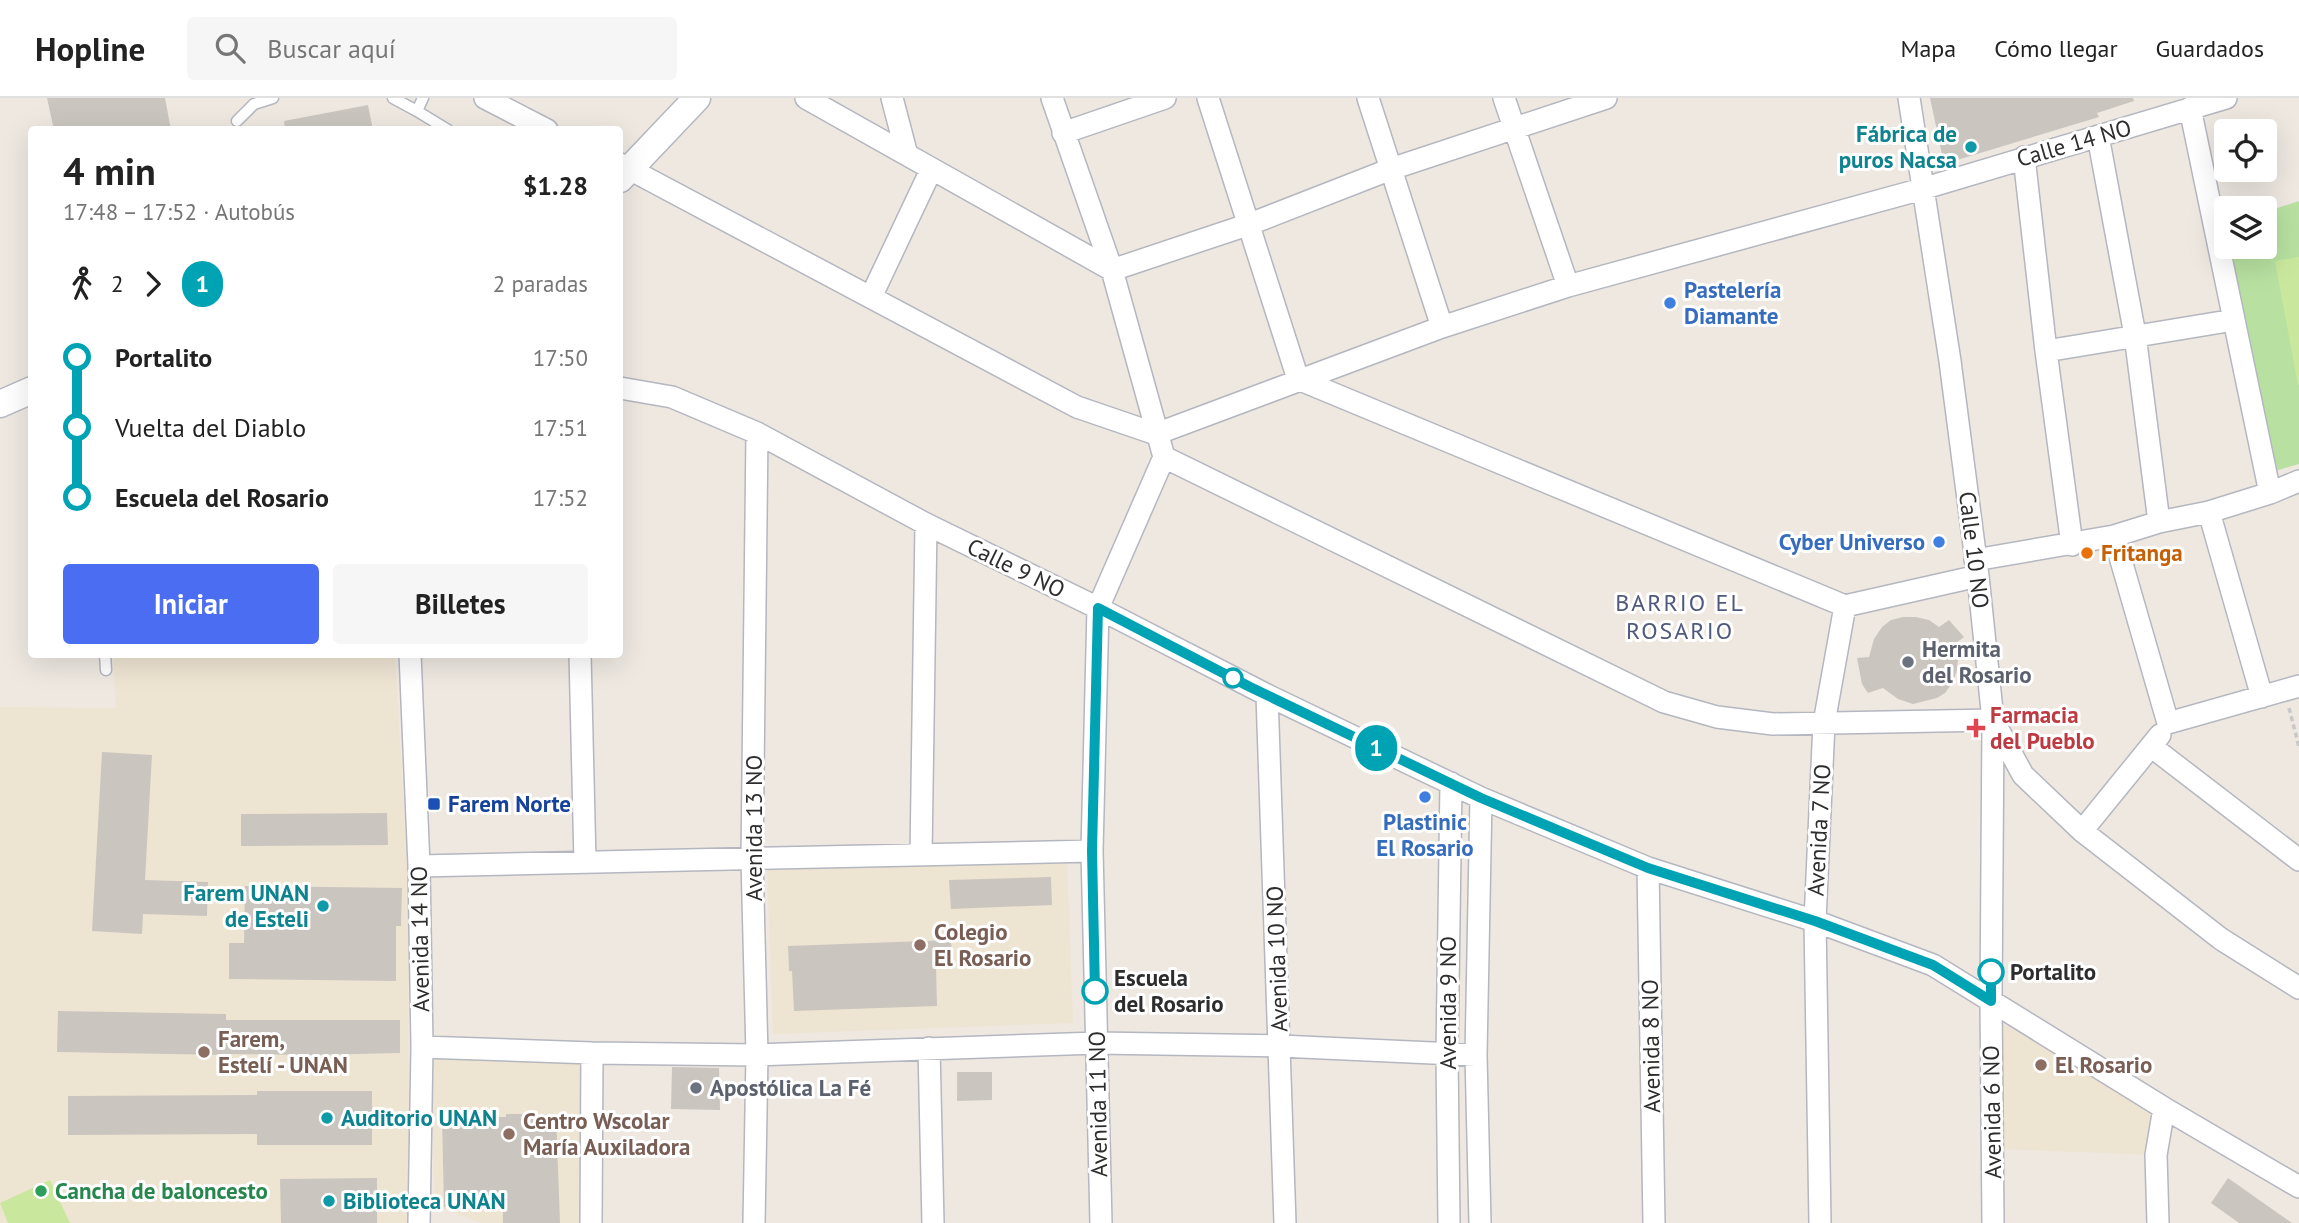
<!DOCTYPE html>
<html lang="es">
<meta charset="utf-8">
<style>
:root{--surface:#fff;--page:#f6f6f6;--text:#222;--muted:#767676;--line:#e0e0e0;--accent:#4a6df2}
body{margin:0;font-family:"PT Sans",sans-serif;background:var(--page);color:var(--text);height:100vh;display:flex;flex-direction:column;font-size:26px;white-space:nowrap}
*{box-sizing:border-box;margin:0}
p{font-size:23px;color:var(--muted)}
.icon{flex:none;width:38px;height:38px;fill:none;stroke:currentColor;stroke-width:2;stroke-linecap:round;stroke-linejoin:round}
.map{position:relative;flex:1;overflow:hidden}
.panel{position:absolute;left:28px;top:28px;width:595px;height:532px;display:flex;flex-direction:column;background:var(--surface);border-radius:7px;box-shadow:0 7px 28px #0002}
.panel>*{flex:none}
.badge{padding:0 14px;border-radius:23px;font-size:24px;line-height:46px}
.fabs{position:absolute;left:2214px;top:21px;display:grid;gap:14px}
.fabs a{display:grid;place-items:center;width:63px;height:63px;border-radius:7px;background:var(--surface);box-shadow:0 7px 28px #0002;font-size:35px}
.map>.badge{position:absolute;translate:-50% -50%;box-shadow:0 0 0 4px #fff}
.legs{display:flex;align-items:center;gap:10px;height:77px;padding:0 35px;font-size:23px}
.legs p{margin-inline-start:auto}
.headline{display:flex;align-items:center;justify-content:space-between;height:119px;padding:0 35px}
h1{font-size:38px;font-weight:600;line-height:52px}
.button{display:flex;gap:14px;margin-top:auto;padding:14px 35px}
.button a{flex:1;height:80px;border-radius:7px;background:var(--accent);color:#fff;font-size:28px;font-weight:600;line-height:80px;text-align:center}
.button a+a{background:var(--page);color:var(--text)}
ul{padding:0 35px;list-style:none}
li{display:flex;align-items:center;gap:24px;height:70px;font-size:26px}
li i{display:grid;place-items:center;width:10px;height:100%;margin:0 9px;background:currentColor}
li i::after{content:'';width:18px;height:18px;margin:-9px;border:5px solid;border-radius:50%;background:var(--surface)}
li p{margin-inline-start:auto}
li:first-child i{background:linear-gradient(#0000 50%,currentColor 0)}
li:last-child i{background:linear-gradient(currentColor 50%,#0000 0)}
header{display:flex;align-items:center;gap:42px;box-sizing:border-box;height:98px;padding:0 35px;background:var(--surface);border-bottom:2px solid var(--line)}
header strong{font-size:33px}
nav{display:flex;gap:38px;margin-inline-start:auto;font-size:24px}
.search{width:490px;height:63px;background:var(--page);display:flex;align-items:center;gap:18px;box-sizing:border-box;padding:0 24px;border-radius:7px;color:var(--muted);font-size:26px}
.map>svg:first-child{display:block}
.education{fill:#eee4d2}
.green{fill:#b8e1a1}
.pitch{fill:#cae89d}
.building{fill:#cac6bf}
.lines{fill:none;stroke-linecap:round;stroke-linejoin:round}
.service-casing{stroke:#b4b7c0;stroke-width:13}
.minor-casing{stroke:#b4b7c0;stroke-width:24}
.tertiary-casing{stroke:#b4b7c0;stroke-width:29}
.path{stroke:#c8c8c8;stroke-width:3.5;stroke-dasharray:5 3.5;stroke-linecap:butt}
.service{stroke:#fff;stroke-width:10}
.minor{stroke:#fff;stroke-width:21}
.tertiary{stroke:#fff;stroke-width:26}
.line-1-casing{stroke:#fff;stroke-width:16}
.line-1{stroke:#00a3b4;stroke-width:10}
.culture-dot{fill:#0f9aa8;stroke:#fff;stroke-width:2.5}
.shop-dot{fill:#3f7fe0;stroke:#fff;stroke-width:2.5}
.food-dot{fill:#e8710a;stroke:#fff;stroke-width:2.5}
.worship-dot{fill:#6b7280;stroke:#fff;stroke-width:2.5}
.stop-1-dot{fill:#fff;stroke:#00a3b4;stroke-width:3.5}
.health-dot{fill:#e0444e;stroke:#fff;stroke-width:2.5}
.transit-dot{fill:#1a4fb4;stroke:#fff;stroke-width:2.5}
.education-dot{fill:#8d6e63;stroke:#fff;stroke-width:2.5}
.leisure-dot{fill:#2e9e5b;stroke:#fff;stroke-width:2.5}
.labels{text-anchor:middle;stroke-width:6;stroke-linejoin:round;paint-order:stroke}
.culture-label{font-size:23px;font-weight:bold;fill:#0d838f;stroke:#fff;text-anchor:end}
.street-label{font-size:23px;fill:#2d2d2d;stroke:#fff}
.shop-label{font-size:23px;font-weight:bold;fill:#366cbe;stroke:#fff;text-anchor:start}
.food-label{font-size:23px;font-weight:bold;fill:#c56008;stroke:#fff;text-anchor:start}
.worship-label{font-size:23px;font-weight:bold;fill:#5b616d;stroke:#fff;text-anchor:start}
.health-label{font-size:23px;font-weight:bold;fill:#be3a42;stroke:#fff;text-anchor:start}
.transit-label{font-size:23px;font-weight:bold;fill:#164399;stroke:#fff;text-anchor:start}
.education-label{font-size:23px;font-weight:bold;fill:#785e54;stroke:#fff;text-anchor:start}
.stop-label{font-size:23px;font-weight:bold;fill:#2d2d2d;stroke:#fff;text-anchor:start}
.leisure-label{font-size:23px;font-weight:bold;fill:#27864d;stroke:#fff;text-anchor:start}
.neighbourhood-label{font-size:24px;letter-spacing:2px;fill:#4f587d;stroke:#fff}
</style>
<header>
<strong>Hopline</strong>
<div class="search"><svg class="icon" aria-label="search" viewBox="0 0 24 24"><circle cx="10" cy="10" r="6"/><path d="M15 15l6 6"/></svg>Buscar aquí</div>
<nav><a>Mapa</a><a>Cómo llegar</a><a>Guardados</a></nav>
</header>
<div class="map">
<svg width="2299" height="1125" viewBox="0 0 2299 1125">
<rect width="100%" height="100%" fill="#eee8e1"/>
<path class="education" d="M113 557H395L408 784 409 1125H0V609L116 610Z
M1067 759 1073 925 773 936 767 770Z
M1999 924 2163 1010 2155 1057 2002 1051Z
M430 959 584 963 589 1125H482L435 1108Z"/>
<path class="green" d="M2299 103V366L2271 374 2217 131 2226 127V149H2264L2265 114Z"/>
<path class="pitch" d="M2299 159V286L2298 287 2275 163Z
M50 1082 70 1125H8L0 1105Z"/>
<path class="building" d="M47 0H165L171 32H54Z
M1930 0H2133L2134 3 2097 15 2099 19 1944 66Z
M368 7 373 32H285L284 23Z
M1903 519H1916L1929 522 1939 529 1949 522 1964 539 1952 548 1958 561 1957 572 1953 584 1945 595 1937 600 1913 606 1898 601 1883 590 1868 595 1862 586 1857 560 1869 559 1874 541 1882 529 1891 522Z
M102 654 152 657 145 782 208 784 207 818 143 816 142 836 92 833Z
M387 715 388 747 241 748V716Z
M1051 779 1052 807 951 811 949 782Z
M245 788 402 790 401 828H396V883L229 881V845H244Z
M951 842 952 867H936L937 908 794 913 792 873H789L788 848Z
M58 913 226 916V922H400V955L313 957 226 956V957L57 954Z
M672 969 719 970 720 1012 671 1011Z
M957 974H992V1002L957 1003Z
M257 993H372V1047H257V1036L68 1037V998L257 997Z
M506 1016H556L560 1125H503V1108L444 1109 442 1019H506Z
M377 1080V1125H281L280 1081Z
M2228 1080 2292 1125H2239L2211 1105Z"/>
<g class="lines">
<g class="service-casing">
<path id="service" d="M393 0 417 13
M423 0 417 13 448 32
M237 23 254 6 273 0
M105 556 106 572"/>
</g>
<g class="minor-casing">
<path id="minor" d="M485 0 547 32
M806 0 1112 172 1250 126 1391 71 1606 0
M892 0 907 57
M1052 0 1112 172 1164 359 1664 604 1717 619 1773 626 1993 622
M1208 0 1298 281 1845 508 1978 478
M1368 0 1442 229
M1504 0 1568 188
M1909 0 1950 263 1978 478 1993 622 2023 677 2082 733 2221 841 2299 890
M2190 10 2270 395
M1063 35 1165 0
M2098 38 2135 237 2159 424
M2024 59 2046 253 2072 447
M620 66 1077 309 1156 336 1442 229 1568 188 1922 91 2226 0
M871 199 931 72
M2046 253 2234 222
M620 290 672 299 757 335 926 426 1098 510 1267 597 1481 700 1648 770 1815 823 1933 867 2164 1010 2299 1089
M2209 414 2262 599
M2114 438 2168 625 2299 588
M1975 462 2114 438 2159 424 2209 414 2270 395 2299 383
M410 556 419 768 422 949 419 1125
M580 556 585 764
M1267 597 1285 1125
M1993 625 1991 903 1993 1125
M2152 649 2299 762
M2082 733 2160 637
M921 757 926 426
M419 768 1092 753
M1648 770 1654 1125
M422 949 592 955 757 957 1097 945 1280 948 1476 957
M929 950 933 1125
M591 1125 592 955
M754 1125 757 957 752 761 757 335
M1101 1125 1092 753 1098 510 1164 359
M1449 1125 1447 956 1451 685
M1480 1125 1476 957 1481 700
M1820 1125 1815 823 1824 625 1845 508
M2158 1125 2156 1057 2164 1010"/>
</g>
<g class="tertiary-casing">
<path id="tertiary" d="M620 81 697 0
M0 306 32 292"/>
</g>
<path class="path" d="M2289 610 2299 649"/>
<use href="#service" class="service"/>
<use href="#minor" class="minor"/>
<use href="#tertiary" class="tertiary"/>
</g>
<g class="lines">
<g class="line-1-casing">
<path id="line-1" d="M1095 893 1092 753 1098 510 1250 589 1481 700 1648 770 1815 823 1933 867 1991 903V874"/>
</g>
<use href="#line-1" class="line-1"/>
</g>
<g class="culture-dot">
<circle cx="1971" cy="49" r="7"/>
<circle cx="323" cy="808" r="7"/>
<circle cx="327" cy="1020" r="7"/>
<circle cx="329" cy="1103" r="7"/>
</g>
<g class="shop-dot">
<circle cx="1670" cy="205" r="7"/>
<circle cx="1939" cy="444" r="7"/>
<circle cx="1425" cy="699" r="7"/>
</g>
<circle class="food-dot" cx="2087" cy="455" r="7"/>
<g class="worship-dot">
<circle cx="1908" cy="564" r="7"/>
<circle cx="696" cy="990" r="7"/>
</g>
<g class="stop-1-dot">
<circle cx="1233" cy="580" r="9"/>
<circle cx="1991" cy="874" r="12"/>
<circle cx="1095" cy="893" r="12"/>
</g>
<path class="health-dot" d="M1972.5 619.5h7v7h7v7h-7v7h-7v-7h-7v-7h7z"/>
<rect class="transit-dot" x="427" y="699" width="14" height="14" rx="3.5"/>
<g class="education-dot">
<circle cx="920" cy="847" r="7"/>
<circle cx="204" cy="954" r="7"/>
<circle cx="2041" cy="967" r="7"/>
<circle cx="509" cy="1036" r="7"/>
</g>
<circle class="leisure-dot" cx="41" cy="1093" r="7"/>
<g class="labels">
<g class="culture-label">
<text x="1957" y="44">Fábrica de<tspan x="1957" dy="26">puros Nacsa</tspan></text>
<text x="309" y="803">Farem UNAN<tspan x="309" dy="26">de Esteli</tspan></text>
<text x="341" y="1028" text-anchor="start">Auditorio UNAN</text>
<text x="343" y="1111" text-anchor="start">Biblioteca UNAN</text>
</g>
<g class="street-label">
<text transform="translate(2074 45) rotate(-16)" y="8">Calle 14 NO</text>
<text transform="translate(1974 452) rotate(83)" y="8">Calle 10 NO</text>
<text transform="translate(1016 470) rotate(26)" y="8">Calle 9 NO</text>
<text transform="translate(754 730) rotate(-90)" y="8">Avenida 13 NO</text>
<text transform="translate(1819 732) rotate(-87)" y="8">Avenida 7 NO</text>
<text transform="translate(420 841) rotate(-91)" y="8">Avenida 14 NO</text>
<text transform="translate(1277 861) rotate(-92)" y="8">Avenida 10 NO</text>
<text transform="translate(1448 905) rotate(-90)" y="8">Avenida 9 NO</text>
<text transform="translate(1651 948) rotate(-91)" y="8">Avenida 8 NO</text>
<text transform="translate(1098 1006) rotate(-91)" y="8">Avenida 11 NO</text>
<text transform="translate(1992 1014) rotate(-91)" y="8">Avenida 6 NO</text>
</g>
<g class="shop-label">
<text x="1684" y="200">Pastelería<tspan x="1684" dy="26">Diamante</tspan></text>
<text x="1925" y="452" text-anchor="end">Cyber Universo</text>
<text x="1425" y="732" text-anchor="middle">Plastinic<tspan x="1425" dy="26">El Rosario</tspan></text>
</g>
<g class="food-label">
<text x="2101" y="463">Fritanga</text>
</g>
<g class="worship-label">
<text x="1922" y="559">Hermita<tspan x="1922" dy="26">del Rosario</tspan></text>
<text x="710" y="998">Apostólica La Fé</text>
</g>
<g class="health-label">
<text x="1990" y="625">Farmacia<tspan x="1990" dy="26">del Pueblo</tspan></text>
</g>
<g class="transit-label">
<text x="448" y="714">Farem Norte</text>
</g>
<g class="education-label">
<text x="934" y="842">Colegio<tspan x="934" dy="26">El Rosario</tspan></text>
<text x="218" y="949">Farem,<tspan x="218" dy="26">Estelí - UNAN</tspan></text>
<text x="2055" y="975">El Rosario</text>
<text x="523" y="1031">Centro Wscolar<tspan x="523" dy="26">María Auxiladora</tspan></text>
</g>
<g class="stop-label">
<text x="2010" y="882">Portalito</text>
<text x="1114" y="888">Escuela<tspan x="1114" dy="26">del Rosario</tspan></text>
</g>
<g class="leisure-label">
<text x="55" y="1101">Cancha de baloncesto</text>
</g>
<g class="neighbourhood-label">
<text x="1680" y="513">BARRIO EL<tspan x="1680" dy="28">ROSARIO</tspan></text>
</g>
</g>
</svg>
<div class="fabs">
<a><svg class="icon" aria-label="locate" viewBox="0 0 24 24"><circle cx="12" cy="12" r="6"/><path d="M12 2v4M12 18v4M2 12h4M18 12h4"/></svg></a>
<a><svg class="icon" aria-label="layers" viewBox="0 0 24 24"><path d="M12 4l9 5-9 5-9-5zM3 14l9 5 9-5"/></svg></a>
</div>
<b class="badge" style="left:1376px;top:650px;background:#00a3b4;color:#fff">1</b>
<section class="panel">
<div class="headline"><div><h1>4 min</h1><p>17:48 – 17:52 · Autobús</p></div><b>$1.28</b></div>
<div class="legs"><svg class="icon" aria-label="walk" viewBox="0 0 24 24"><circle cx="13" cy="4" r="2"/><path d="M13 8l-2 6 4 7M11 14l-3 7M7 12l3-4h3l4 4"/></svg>2<svg class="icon" aria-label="forward" viewBox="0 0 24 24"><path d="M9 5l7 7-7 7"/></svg><b class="badge" style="background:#00a3b4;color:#fff">1</b><p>2 paradas</p></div>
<ul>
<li><i style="color:#00a3b4"></i><b>Portalito</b><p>17:50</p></li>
<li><i style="color:#00a3b4"></i><span>Vuelta del Diablo</span><p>17:51</p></li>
<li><i style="color:#00a3b4"></i><b>Escuela del Rosario</b><p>17:52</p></li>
</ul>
<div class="button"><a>Iniciar</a><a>Billetes</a></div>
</section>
</div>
